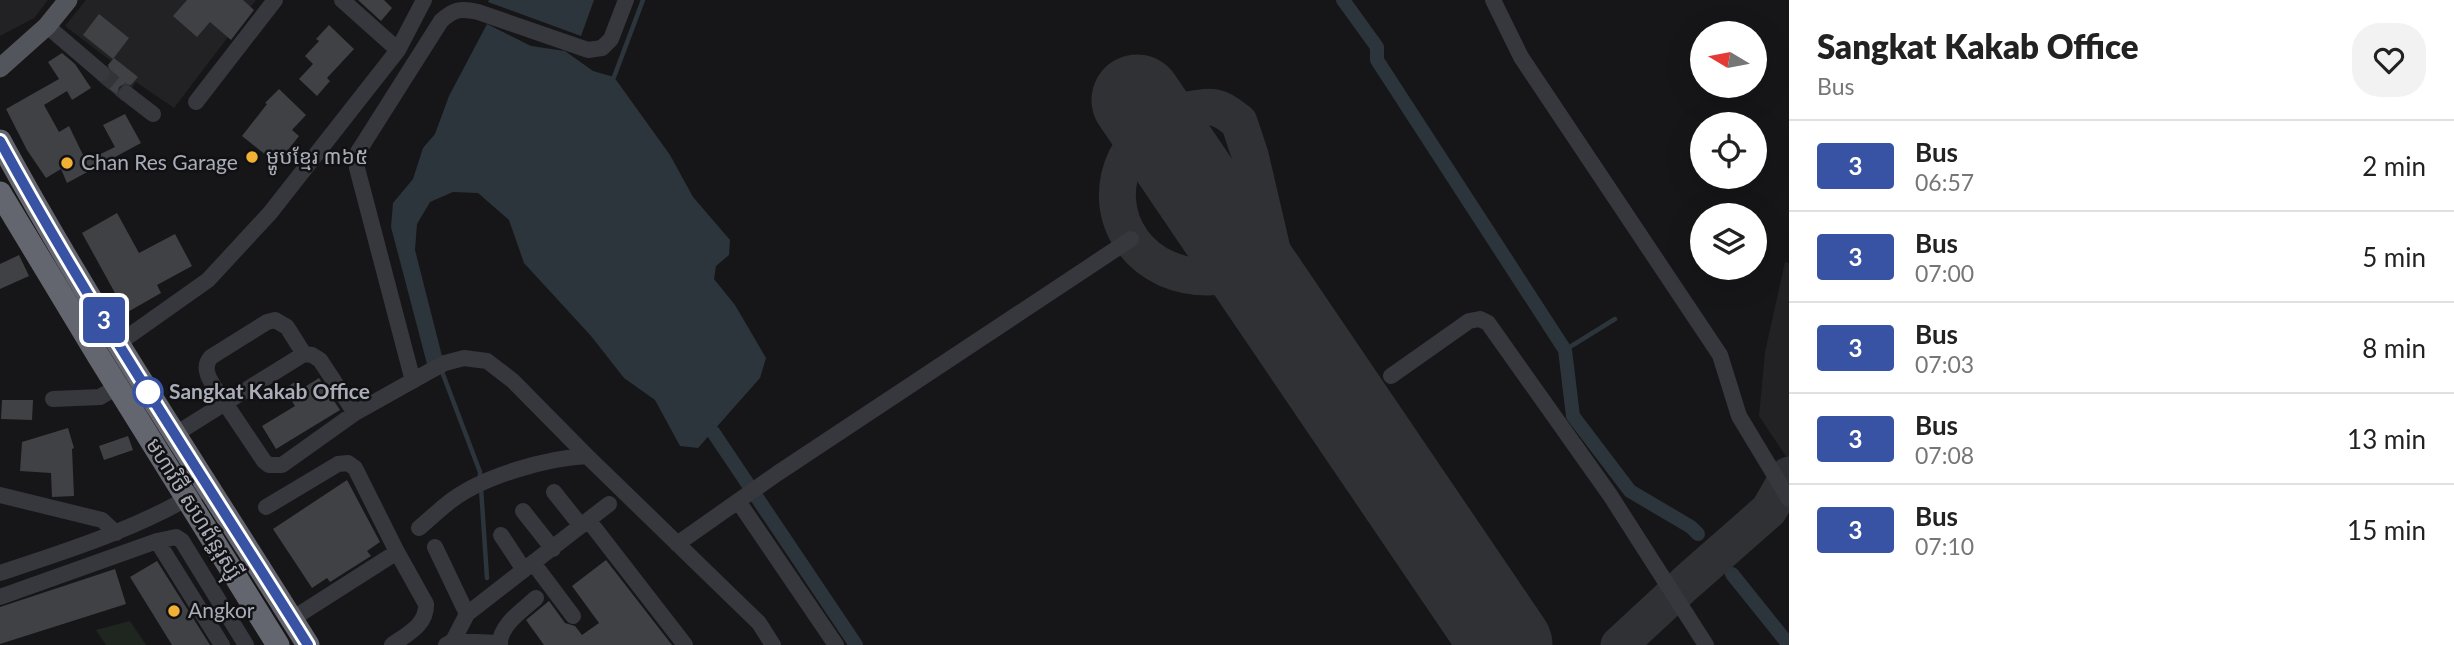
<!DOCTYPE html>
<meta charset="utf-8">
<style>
:root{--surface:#fff;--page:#f2f2f2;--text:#222;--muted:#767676;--line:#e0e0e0}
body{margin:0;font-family:Lato,"Noto Sans Khmer",sans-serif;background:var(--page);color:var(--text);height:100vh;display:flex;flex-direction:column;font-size:26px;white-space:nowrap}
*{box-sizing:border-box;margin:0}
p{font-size:23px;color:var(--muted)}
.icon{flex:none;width:38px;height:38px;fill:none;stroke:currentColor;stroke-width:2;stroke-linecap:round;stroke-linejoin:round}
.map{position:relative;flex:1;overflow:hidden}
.panel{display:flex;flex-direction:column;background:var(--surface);width:665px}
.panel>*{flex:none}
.badge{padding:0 14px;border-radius:5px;font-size:24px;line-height:46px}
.needle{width:46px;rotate:280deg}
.tools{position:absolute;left:1690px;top:21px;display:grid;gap:14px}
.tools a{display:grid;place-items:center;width:77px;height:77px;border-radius:50%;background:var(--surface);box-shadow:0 7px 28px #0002;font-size:35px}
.map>.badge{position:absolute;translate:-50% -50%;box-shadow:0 0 0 4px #fff}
.round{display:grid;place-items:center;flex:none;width:74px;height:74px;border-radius:28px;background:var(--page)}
.overview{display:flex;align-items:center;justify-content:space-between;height:119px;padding:0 28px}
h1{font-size:33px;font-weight:800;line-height:52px}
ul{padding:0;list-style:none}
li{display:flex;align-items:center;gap:21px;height:91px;padding:0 28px;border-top:2px solid var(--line)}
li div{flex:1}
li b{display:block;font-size:26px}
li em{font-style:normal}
li .badge{min-width:77px;font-weight:700;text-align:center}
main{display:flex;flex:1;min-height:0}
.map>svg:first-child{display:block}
.built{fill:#222225}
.green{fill:#1e261f}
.water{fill:#2c353c}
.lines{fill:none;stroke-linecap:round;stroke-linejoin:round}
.stream{stroke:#2c353c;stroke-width:4.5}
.canal{stroke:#2c353c;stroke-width:14}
.taxiway{stroke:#303135;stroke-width:37}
.runway{stroke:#303135;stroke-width:91}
.building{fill:#404145}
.minor-tunnel{stroke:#333438;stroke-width:16;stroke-dasharray:16 8;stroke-linecap:butt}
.minor{stroke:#37383d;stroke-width:16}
.major{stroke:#53555c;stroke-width:19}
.highway{stroke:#63666e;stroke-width:23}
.line-casing{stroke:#fff;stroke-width:16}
.line{stroke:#3853a4;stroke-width:10}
.poi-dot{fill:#f2b134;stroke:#111113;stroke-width:2.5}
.stop-dot{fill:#fff;stroke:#3853a4;stroke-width:3.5}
.labels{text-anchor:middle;stroke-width:5;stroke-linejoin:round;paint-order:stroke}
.poi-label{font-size:21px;fill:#a8adb8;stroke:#111113;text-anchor:start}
.stop-label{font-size:21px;font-weight:bold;fill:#a8adb8;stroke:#111113;text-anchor:start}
.street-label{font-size:21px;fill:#a8adb8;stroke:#111113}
</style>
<main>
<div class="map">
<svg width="1789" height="645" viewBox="0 0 1789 645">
<rect width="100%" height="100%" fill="#161618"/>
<path class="built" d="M0 0H48L34 18 0 36Z
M86 0H256L174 108 136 82 122 101 97 80 111 61 65 26Z
M1785 262 1789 263V461L1759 416 1765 352Z"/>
<path class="green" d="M130 621 146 645H106L96 630Z"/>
<path class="water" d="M489 0H594L581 36 488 2Z
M487 24 531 46 565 51 593 71 614 77 670 155 693 197 730 240 729 255 716 266 714 279 735 305 766 358 760 378 698 448 680 446 655 400 624 378 591 336 524 263 509 220 478 193 453 192 430 202 417 224 415 250 442 356 427 364 391 227 393 203 413 179 423 148 435 134 449 96Z"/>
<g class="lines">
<path class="stream" d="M614 77 643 0
M1565 350 1615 319
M441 369 480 472V479
M481 488 487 578"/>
<path class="canal" d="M1343 0 1377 47V60L1565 350 1573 416 1630 491 1691 527 1698 534
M713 432 856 645
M1732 574 1789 645"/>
<path class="taxiway" d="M1282 314C1268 303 1246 280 1230 276 1222 275 1215 277 1208 277 1179 277 1151 266 1133 242 1094 189 1133 116 1195 109 1202 108 1210 106 1216 108 1225 110 1232 117 1239 122L1250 155 1290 326
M1619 645 1686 583 1769 510 1789 475"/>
<path class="runway" d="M1137 100 1507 645"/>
</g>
<path class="building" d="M187 0H243L254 10 231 40 210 22 197 37 173 16Z
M358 0H384L392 8 381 21Z
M99 14 129 38 113 59 83 35Z
M329 25 354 49 327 78 330 81 317 96 299 79 313 64 305 56 319 41 316 39Z
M62 53 75 64 91 88 72 100 67 91 44 105 59 132 69 126 86 161 115 147 103 125 125 114 141 143 67 183 61 169 46 178 27 150 6 109 59 79 48 62Z
M114 58 138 77 131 85 124 84 119 87 117 95 102 83 109 80 112 76 108 65Z
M279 89 306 115 292 130 299 136 277 164 242 136 267 104 265 103Z
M117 213 139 253 175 234 192 266 157 285 161 293 126 313 82 233Z
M19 255 29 276 0 289V264Z
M319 378 340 410 276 449 262 426 295 406 284 389 298 380 303 388Z
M2 400H33L32 420 1 419Z
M68 428 74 448 72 449 74 496 52 497 51 473 20 471 22 442Z
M128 436 133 450 104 460 99 446Z
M347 480 380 542 367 551 371 556 330 582 327 578 312 588 273 529Z
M606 560 672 645H544L526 620 549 601 565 623 575 626 582 635 599 623 572 586Z
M157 561 210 645H172L130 577Z
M115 569 126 604 0 644V607Z"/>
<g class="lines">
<path class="minor-tunnel" d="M102 73 127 94"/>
<path class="minor" d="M342 0 398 50
M1493 0 1521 57 1720 355 1739 416 1789 499
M47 26 102 73
M127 94 153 114
M196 102 275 0
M119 343 208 280 270 213 398 50 424 0
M304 354 287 327 275 320 267 322 211 357C198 371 217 389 225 403L304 354 312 355 320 360 355 413
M1391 376 1469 321 1480 319 1488 323 1610 495 1706 645
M413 381 357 168 358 152 441 21C454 9 461 8 478 12L588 50 602 48 611 39 626 0
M53 399 100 397 117 387
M174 435 225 403 264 461 269 465H282L355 413 430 371 445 363 464 358 487 361 513 381 587 456 759 623 773 645
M554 492 581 526
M0 495 102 520 116 533
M738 501 836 645
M266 507 338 464 348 463 355 468 397 552 426 604C427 625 407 634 392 645
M523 511 553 549
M589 521 685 645
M419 528C430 519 441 508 452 500 484 476 547 458 587 456
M501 535 524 570
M157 541 222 645
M677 544 778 473 1131 239
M435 547 467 614
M534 564 573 616
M0 573C73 549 143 527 208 486
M0 597 157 541 176 537 182 541 246 645
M292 619 397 552
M453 641 499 643
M446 645 453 641 467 614 609 504
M500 645C499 625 523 610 536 598"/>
<path class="major" d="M0 68 47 26 68 0"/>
<path class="highway" d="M0 141C94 314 204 478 308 645
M0 193 99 357 278 645"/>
</g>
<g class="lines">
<g class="line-casing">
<path id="line" d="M0 141C94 314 204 478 308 645"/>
</g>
<use href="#line" class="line"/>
</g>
<g class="poi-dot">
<circle cx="252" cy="157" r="7"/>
<circle cx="67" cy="163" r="7"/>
<circle cx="174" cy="611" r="7"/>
</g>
<circle class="stop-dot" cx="148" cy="392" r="14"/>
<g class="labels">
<g class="poi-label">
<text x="266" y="164">ម្ហូបខ្មែរ ៣៦៥</text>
<text x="81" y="170">Chan Res Garage</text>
<text x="188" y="618">Angkor</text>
</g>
<g class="stop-label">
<text x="169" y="399">Sangkat Kakab Office</text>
</g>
<g class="street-label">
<text transform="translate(194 509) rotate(58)" y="7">មហាវិថី សហព័ន្ធរុស្ស៊ី</text>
</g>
</g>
</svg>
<div class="tools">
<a><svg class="needle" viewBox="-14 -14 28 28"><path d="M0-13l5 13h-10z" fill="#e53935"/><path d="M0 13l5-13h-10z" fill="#767676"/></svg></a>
<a><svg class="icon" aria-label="locate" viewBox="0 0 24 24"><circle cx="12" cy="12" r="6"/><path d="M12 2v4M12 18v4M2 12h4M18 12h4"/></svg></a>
<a><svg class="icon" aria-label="layers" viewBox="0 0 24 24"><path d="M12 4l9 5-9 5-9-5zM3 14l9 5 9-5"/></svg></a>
</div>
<b class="badge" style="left:104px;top:320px;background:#3853a4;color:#fff">3</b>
</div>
<section class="panel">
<div class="overview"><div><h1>Sangkat Kakab Office</h1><p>Bus</p></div><a class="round"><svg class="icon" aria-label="heart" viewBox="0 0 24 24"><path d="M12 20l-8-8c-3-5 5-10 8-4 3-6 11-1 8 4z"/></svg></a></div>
<ul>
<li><span class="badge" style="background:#3853a4;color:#fff">3</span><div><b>Bus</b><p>06:57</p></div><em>2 min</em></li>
<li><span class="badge" style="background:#3853a4;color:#fff">3</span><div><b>Bus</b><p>07:00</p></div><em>5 min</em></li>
<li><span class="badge" style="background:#3853a4;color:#fff">3</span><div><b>Bus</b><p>07:03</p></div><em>8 min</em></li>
<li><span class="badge" style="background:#3853a4;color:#fff">3</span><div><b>Bus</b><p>07:08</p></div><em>13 min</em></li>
<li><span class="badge" style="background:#3853a4;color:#fff">3</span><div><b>Bus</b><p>07:10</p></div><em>15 min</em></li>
</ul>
</section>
</main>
